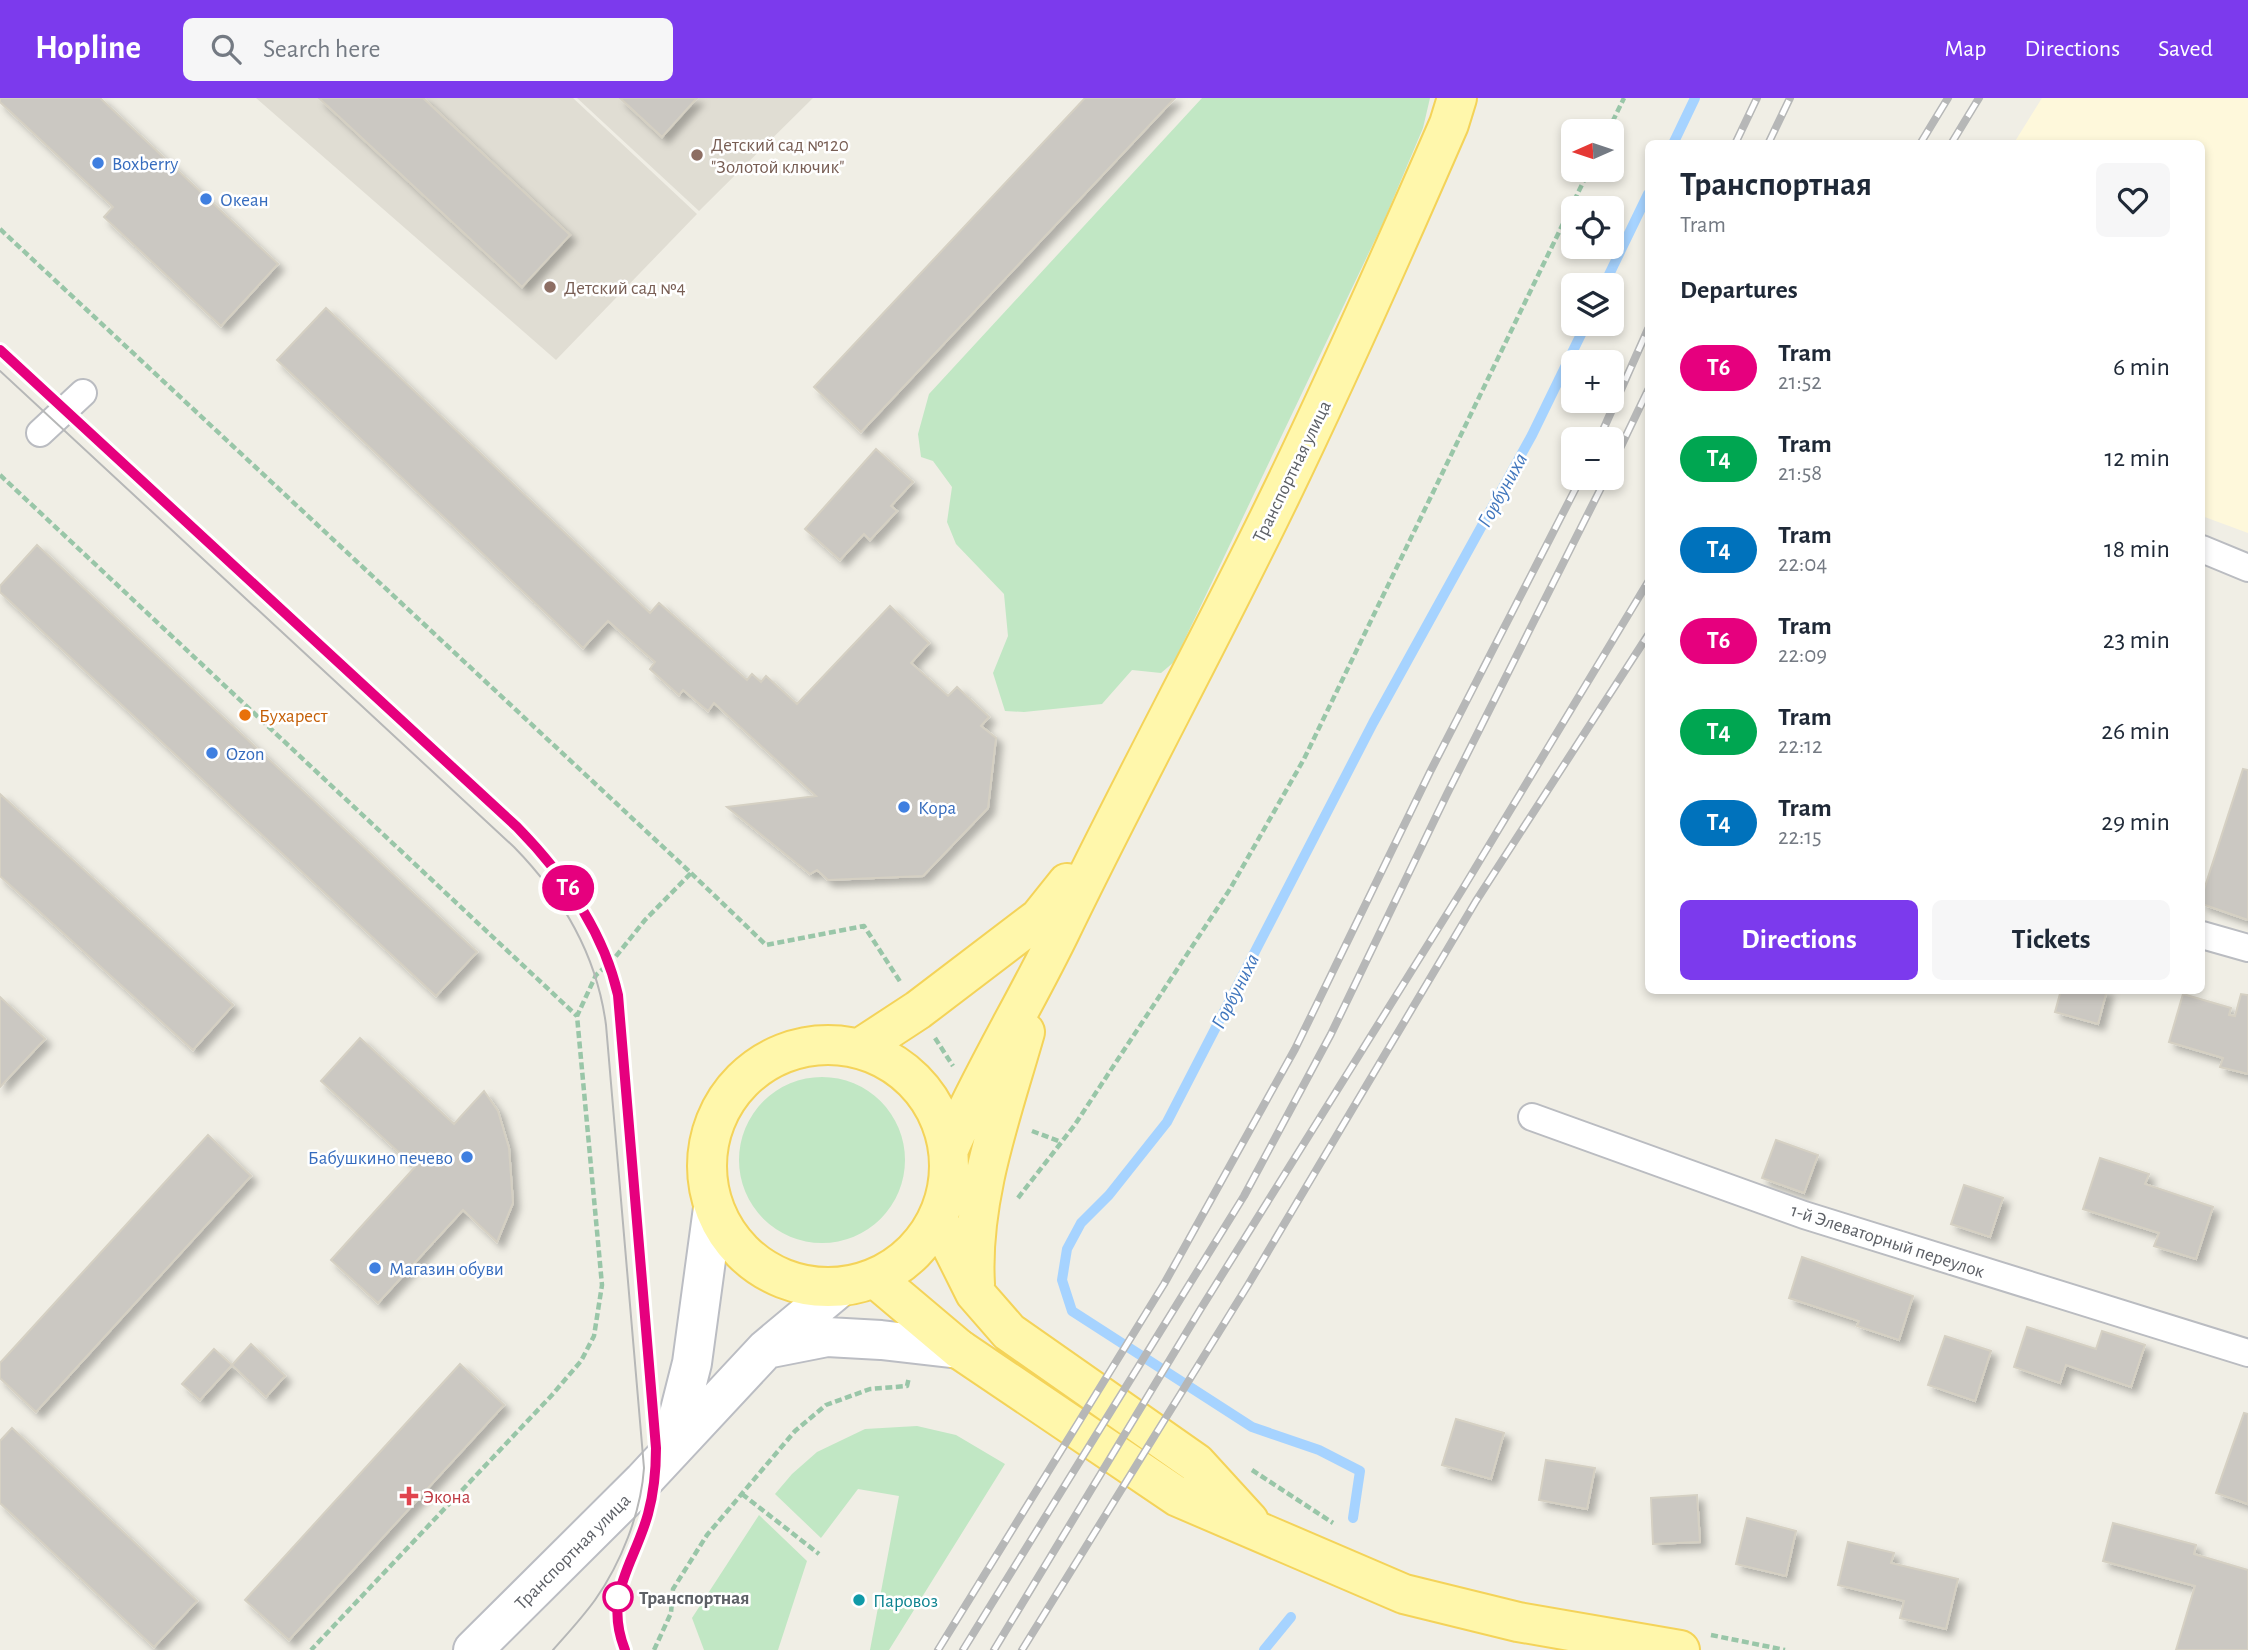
<!DOCTYPE html>
<meta charset="utf-8">
<style>
:root{--surface:#fff;--page:#f6f6f7;--text:#1f2937;--muted:#747a83;--accent:#7c3aed}
body{margin:0;font-family:"Alegreya Sans",sans-serif;background:var(--page);color:var(--text);height:100vh;display:flex;flex-direction:column;font-size:26px;white-space:nowrap}
*{box-sizing:border-box;margin:0}
p{font-size:23px;color:var(--muted)}
.icon{flex:none;width:38px;height:38px;fill:none;stroke:currentColor;stroke-width:2;stroke-linecap:round;stroke-linejoin:round}
.map{position:relative;flex:1;overflow:hidden}
.drawer{position:absolute;left:1645px;top:42px;width:560px;height:854px;display:flex;flex-direction:column;background:var(--surface);border-radius:10px;box-shadow:0 4px 10px #0003}
.drawer>*{flex:none}
.badge{padding:0 14px;border-radius:23px;font-size:24px;line-height:46px}
.needle{width:46px;rotate:267deg}
.fabs{position:absolute;left:1561px;top:21px;display:grid;gap:14px}
.fabs a{display:grid;place-items:center;width:63px;height:63px;border-radius:10px;background:var(--surface);box-shadow:0 4px 10px #0003;font-size:35px}
.map>.badge{position:absolute;translate:-50% -50%;box-shadow:0 0 0 4px #fff}
h2{padding:0 35px;font-size:26px;line-height:63px}
.round{display:grid;place-items:center;flex:none;width:74px;height:74px;border-radius:10px;background:var(--page)}
.headline{display:flex;align-items:center;justify-content:space-between;height:119px;padding:0 35px}
h1{font-size:33px;font-weight:600;line-height:52px}
.button{display:flex;gap:14px;margin-top:auto;padding:14px 35px}
.button a{flex:1;height:80px;border-radius:10px;background:var(--accent);color:#fff;font-size:28px;font-weight:600;line-height:80px;text-align:center}
.button a+a{background:var(--page);color:var(--text)}
ul{padding:0;list-style:none}
li{display:flex;align-items:center;gap:21px;height:91px;padding:0 35px}
li div{flex:1}
li b{display:block;font-size:26px}
li em{font-style:normal}
li .badge{min-width:77px;font-weight:700;text-align:center}
header{display:flex;align-items:center;gap:42px;box-sizing:border-box;height:98px;padding:0 35px;background:var(--accent);color:#fff}
header strong{font-size:33px}
nav{display:flex;gap:38px;margin-inline-start:auto;font-size:24px}
.search{width:490px;height:63px;background:var(--page);display:flex;align-items:center;gap:18px;box-sizing:border-box;padding:0 24px;border-radius:10px;color:var(--muted);font-size:26px}
.map>svg:first-child{display:block}
.commercial{fill:#fef8db}
.education{fill:#e0ddd3}
.green{fill:#c1e7c4}
.lines{fill:none;stroke-linecap:round;stroke-linejoin:round}
.stream{stroke:#a6d3ff;stroke-width:10}
.building{fill:#cbc8c2;stroke:#d5d0c3;stroke-width:2;filter:url(#shadow)}
.street-casing{stroke:#babcc1;stroke-width:30}
.secondary-casing{stroke:#bbbdc3;stroke-width:42}
.primary-casing{stroke:#f4d359;stroke-width:42}
.path{stroke:#99c6a8;stroke-width:4.5;stroke-dasharray:7 3.5;stroke-linecap:butt}
.street{stroke:#fff;stroke-width:26}
.secondary{stroke:#fff;stroke-width:38}
.primary{stroke:#fff7ab;stroke-width:38}
.tram{stroke:#b6b7b7;stroke-width:2}
.rail-casing{stroke:#b6b7b7;stroke-width:8}
.rail{stroke:#fff;stroke-width:5;stroke-dasharray:16;stroke-linecap:butt}
.line-casing{stroke:#fff;stroke-width:16}
.line{stroke:#e6007e;stroke-width:10}
.education-dot{fill:#8d6e63;stroke:#fff;stroke-width:2.5}
.shop-dot{fill:#3f7fe0;stroke:#fff;stroke-width:2.5}
.food-dot{fill:#e8710a;stroke:#fff;stroke-width:2.5}
.health-dot{fill:#e0444e;stroke:#fff;stroke-width:2.5}
.stop-dot{fill:#fff;stroke:#e6007e;stroke-width:3.5}
.culture-dot{fill:#0f9aa8;stroke:#fff;stroke-width:2.5}
.labels{text-anchor:middle;stroke-width:5;stroke-linejoin:round;paint-order:stroke}
.education-label{font-size:19px;fill:#785e54;stroke:#fff;text-anchor:start}
.shop-label{font-size:19px;fill:#366cbe;stroke:#fff;text-anchor:start}
.street-label{font-size:19px;fill:#5d6066;stroke:#fff}
.food-label{font-size:19px;fill:#c56008;stroke:#fff;text-anchor:start}
.health-label{font-size:19px;fill:#be3a42;stroke:#fff;text-anchor:start}
.stop-label{font-size:19px;font-weight:bold;fill:#5d6066;stroke:#fff;text-anchor:start}
.culture-label{font-size:19px;fill:#0d838f;stroke:#fff;text-anchor:start}
.water-label{font-size:21px;font-style:italic;fill:#4277bd;stroke:#fff}
</style>
<header>
<strong>Hopline</strong>
<div class="search"><svg class="icon" aria-label="search" viewBox="0 0 24 24"><circle cx="10" cy="10" r="6"/><path d="M15 15l6 6"/></svg>Search here</div>
<nav><a>Map</a><a>Directions</a><a>Saved</a></nav>
</header>
<div class="map">
<svg width="2248" height="1552" viewBox="0 0 2248 1552">
<defs>
<filter id="shadow"><feDropShadow dx="6" dy="6" stdDeviation="3.5" flood-color="#0004"/></filter>
</defs>
<rect width="100%" height="100%" fill="#f0eee5"/>
<path class="commercial" d="M2042 0H2248V435L2202 418V46L2014 45Z"/>
<path class="education" d="M256 0H573L697 116 556 262Z
M577 0H813L699 113Z"/>
<path class="green" d="M1202 0H1430L1423 30 1383 125 1174 564 1161 575 1132 572 1102 606 1024 614 1005 613 993 575 1008 538 1004 496 956 446 947 424 952 389 933 363 921 359 918 336 929 296Z
M739 1062a83 83 0 1 1 166 0a83 83 0 1 1-166 0Z
M917 1328 956 1337 1005 1366 889 1552H870L899 1398 858 1391 821 1440 775 1396 792 1376 817 1354 865 1331Z
M759 1417 807 1463 778 1552H704L692 1520Z"/>
<g class="lines">
<path class="stream" d="M1673 46 1695 0
M1604 187 1648 96
M1353 1420 1360 1373 1319 1352 1252 1329 1072 1213 1062 1182 1067 1151 1081 1125 1109 1097 1167 1024 1373 625 1532 337 1586 226
M1264 1552 1291 1519"/>
</g>
<path class="building" d="M0 0H100L278 166 221 228 104 119 113 109 0 4Z
M319 0H423L570 137 522 189Z
M620 0H697L662 39Z
M1085 0H1175L861 334 814 289Z
M326 210 650 515 659 505 747 582 752 576 761 584 766 578 797 606 890 508 929 545 911 565 948 598 957 589 989 619 981 628 996 640 988 710 923 778 828 782 817 772 810 776 727 709 816 698 714 605 708 613 683 592 679 597 650 571 655 564 608 523 583 550 277 262Z
M876 351 913 384 891 408 897 413 870 442 864 436 840 462 805 431Z
M37 447 477 854 436 898 0 494V488Z
M2243 671 2248 672V822L2202 806V798Z
M0 696 233 907 193 952 0 778Z
M2061 892H2107L2098 926 2055 914Z
M2183 896 2231 910 2229 917 2235 918 2241 896 2248 897V976L2220 969 2223 960 2169 944Z
M0 899 45 941 0 989Z
M360 940 454 1026 484 993 498 1013 509 1050 513 1105 497 1144 463 1112 378 1205 331 1162 415 1069 321 983Z
M208 1037 251 1078 36 1314 0 1280V1265Z
M1776 1042 1818 1057 1804 1095 1762 1080Z
M2100 1060 2149 1076 2145 1086 2213 1109 2196 1161 2154 1148 2159 1135 2083 1111Z
M1964 1087 2003 1100 1990 1139 1951 1126Z
M1802 1159 1913 1198 1899 1242 1857 1228 1859 1223 1789 1200Z
M2027 1229 2096 1251 2102 1233 2145 1247 2131 1289 2066 1267 2060 1285 2014 1269Z
M1945 1238 1991 1253 1975 1303 1928 1287Z
M251 1246 285 1278 266 1299 232 1267Z
M214 1251 232 1267 200 1302 182 1286Z
M460 1266 504 1307 289 1542 245 1502Z
M2244 1315 2248 1316V1406L2216 1395Z
M1456 1321 1504 1335 1491 1381 1442 1367Z
M12 1330 197 1503 154 1549 0 1405V1343Z
M1546 1362 1595 1370 1587 1411 1539 1402Z
M1697 1397 1700 1444 1653 1446 1651 1400Z
M1747 1420 1796 1433 1786 1478 1736 1466Z
M2113 1425 2196 1447 2194 1456 2248 1472V1552H2176L2195 1488 2103 1463Z
M1848 1444 1894 1455 1891 1465 1958 1481 1946 1531 1900 1520 1904 1503 1838 1487Z"/>
<g class="lines">
<g class="street-casing">
<path id="street" d="M40 335 83 295
M2202 451 2248 470
M2202 837 2248 850
M1532 1019 1804 1117 2248 1255"/>
</g>
<g class="secondary-casing">
<path id="secondary" d="M771 1250 827 1239 881 1242 959 1251
M671 1348 692 1265 713 1110
M473 1552 643 1383 766 1251 839 1190"/>
</g>
<g class="primary-casing">
<path id="primary" d="M707 1068a121 121 0 1 1 242 0a121 121 0 1 1-242 0Z
M860 950 918 912 1039 820 1067 785
M949 1051C982 976 1025 906 1061 832 1132 685 1210 543 1281 396 1340 274 1395 150 1449 26L1457 0
M938 1121 975 1195 1009 1234 1196 1365 1249 1423
M876 1181 959 1251 1178 1399 1404 1496 1518 1524 1680 1552
M975 1186C970 1101 1002 1015 1025 934"/>
</g>
<path class="path" d="M1608 33 1624 0
M0 131 691 775 645 822 613 862 596 877 577 918 602 1187 594 1238 581 1263 552 1297 311 1552
M0 377 577 918
M691 775 766 847 864 828 901 885
M935 940 953 968
M1032 1033 1061 1044
M1018 1100 1074 1028 1230 791 1304 661 1589 72
M1252 1372 1333 1425
M742 1396 819 1456
M1711 1537 1785 1552
M654 1552 671 1515 673 1491 707 1437 795 1333 826 1307 870 1291 907 1288 909 1279"/>
<use href="#street" class="street"/>
<use href="#secondary" class="secondary"/>
<use href="#primary" class="primary"/>
<path class="tram" d="M0 252 517 729C569 782 612 844 621 920L656 1350C656 1373 654 1394 648 1416 634 1467 603 1496 625 1552
M0 273 514 749C562 798 597 858 606 927L644 1370C641 1415 621 1465 595 1502 582 1520 567 1536 553 1552"/>
<g class="rail-casing">
<path id="rail" d="M1735 46 1757 0
M1768 46 1790 0
M1920 46 1948 0
M1951 46 1979 0
M1599 341 1648 231
M1612 367 1648 292
M938 1552 1164 1186 1295 951 1430 674 1581 380
M963 1552 1244 1098 1331 936 1447 696 1606 380
M994 1552 1200 1212 1462 792 1648 484
M1022 1552 1248 1187 1476 803 1648 537"/>
</g>
<use href="#rail" class="rail"/>
</g>
<g class="lines">
<g class="line-casing">
<path id="line" d="M0 252 517 729C563 776 603 831 618 897L656 1350C656 1373 654 1394 648 1416 634 1467 603 1496 625 1552"/>
</g>
<use href="#line" class="line"/>
</g>
<g class="education-dot">
<circle cx="697" cy="57" r="7"/>
<circle cx="550" cy="189" r="7"/>
</g>
<g class="shop-dot">
<circle cx="98" cy="65" r="7"/>
<circle cx="206" cy="101" r="7"/>
<circle cx="212" cy="655" r="7"/>
<circle cx="904" cy="709" r="7"/>
<circle cx="467" cy="1059" r="7"/>
<circle cx="375" cy="1170" r="7"/>
</g>
<circle class="food-dot" cx="245" cy="617" r="7"/>
<path class="health-dot" d="M405.5 1387.5h7v7h7v7h-7v7h-7v-7h-7v-7h7z"/>
<circle class="stop-dot" cx="618" cy="1499" r="14"/>
<circle class="culture-dot" cx="859" cy="1502" r="7"/>
<g class="labels">
<g class="education-label">
<text x="711" y="53">Детский сад №120<tspan x="711" dy="22">"Золотой ключик"</tspan></text>
<text x="564" y="196">Детский сад №4</text>
</g>
<g class="shop-label">
<text x="112" y="72">Boxberry</text>
<text x="220" y="108">Океан</text>
<text x="226" y="662">Ozon</text>
<text x="918" y="716">Кора</text>
<text x="453" y="1066" text-anchor="end">Бабушкино печево</text>
<text x="389" y="1177">Магазин обуви</text>
</g>
<g class="street-label">
<text transform="translate(1291 373) rotate(-64)" y="7">Транспортная улица</text>
<text transform="translate(1888 1142) rotate(18)" y="7">1-й Элеваторный переулок</text>
<text transform="translate(572 1453) rotate(-45)" y="7">Транспортная улица</text>
</g>
<g class="food-label">
<text x="259" y="624">Бухарест</text>
</g>
<g class="health-label">
<text x="423" y="1405">Экона</text>
</g>
<g class="stop-label">
<text x="639" y="1506">Транспортная</text>
</g>
<g class="culture-label">
<text x="873" y="1509">Паровоз</text>
</g>
<g class="water-label">
<text transform="translate(1502 392) rotate(-61)" y="7">Горбуниха</text>
<text transform="translate(1235 893) rotate(-63)" y="7">Горбуниха</text>
</g>
</g>
</svg>
<div class="fabs">
<a><svg class="needle" viewBox="-14 -14 28 28"><path d="M0-13l5 13h-10z" fill="#e53935"/><path d="M0 13l5-13h-10z" fill="#747a83"/></svg></a>
<a><svg class="icon" aria-label="locate" viewBox="0 0 24 24"><circle cx="12" cy="12" r="6"/><path d="M12 2v4M12 18v4M2 12h4M18 12h4"/></svg></a>
<a><svg class="icon" aria-label="layers" viewBox="0 0 24 24"><path d="M12 4l9 5-9 5-9-5zM3 14l9 5 9-5"/></svg></a>
<a>+</a>
<a>−</a>
</div>
<b class="badge" style="left:568px;top:790px;background:#e6007e;color:#fff">T6</b>
<section class="drawer">
<div class="headline"><div><h1>Транспортная</h1><p>Tram</p></div><a class="round"><svg class="icon" aria-label="heart" viewBox="0 0 24 24"><path d="M12 20l-8-8c-3-5 5-10 8-4 3-6 11-1 8 4z"/></svg></a></div>
<h2>Departures</h2>
<ul>
<li><span class="badge" style="background:#e6007e;color:#fff">T6</span><div><b>Tram</b><p>21:52</p></div><em>6 min</em></li>
<li><span class="badge" style="background:#00a651;color:#fff">T4</span><div><b>Tram</b><p>21:58</p></div><em>12 min</em></li>
<li><span class="badge" style="background:#0072bc;color:#fff">T4</span><div><b>Tram</b><p>22:04</p></div><em>18 min</em></li>
<li><span class="badge" style="background:#e6007e;color:#fff">T6</span><div><b>Tram</b><p>22:09</p></div><em>23 min</em></li>
<li><span class="badge" style="background:#00a651;color:#fff">T4</span><div><b>Tram</b><p>22:12</p></div><em>26 min</em></li>
<li><span class="badge" style="background:#0072bc;color:#fff">T4</span><div><b>Tram</b><p>22:15</p></div><em>29 min</em></li>
</ul>
<div class="button"><a>Directions</a><a>Tickets</a></div>
</section>
</div>
